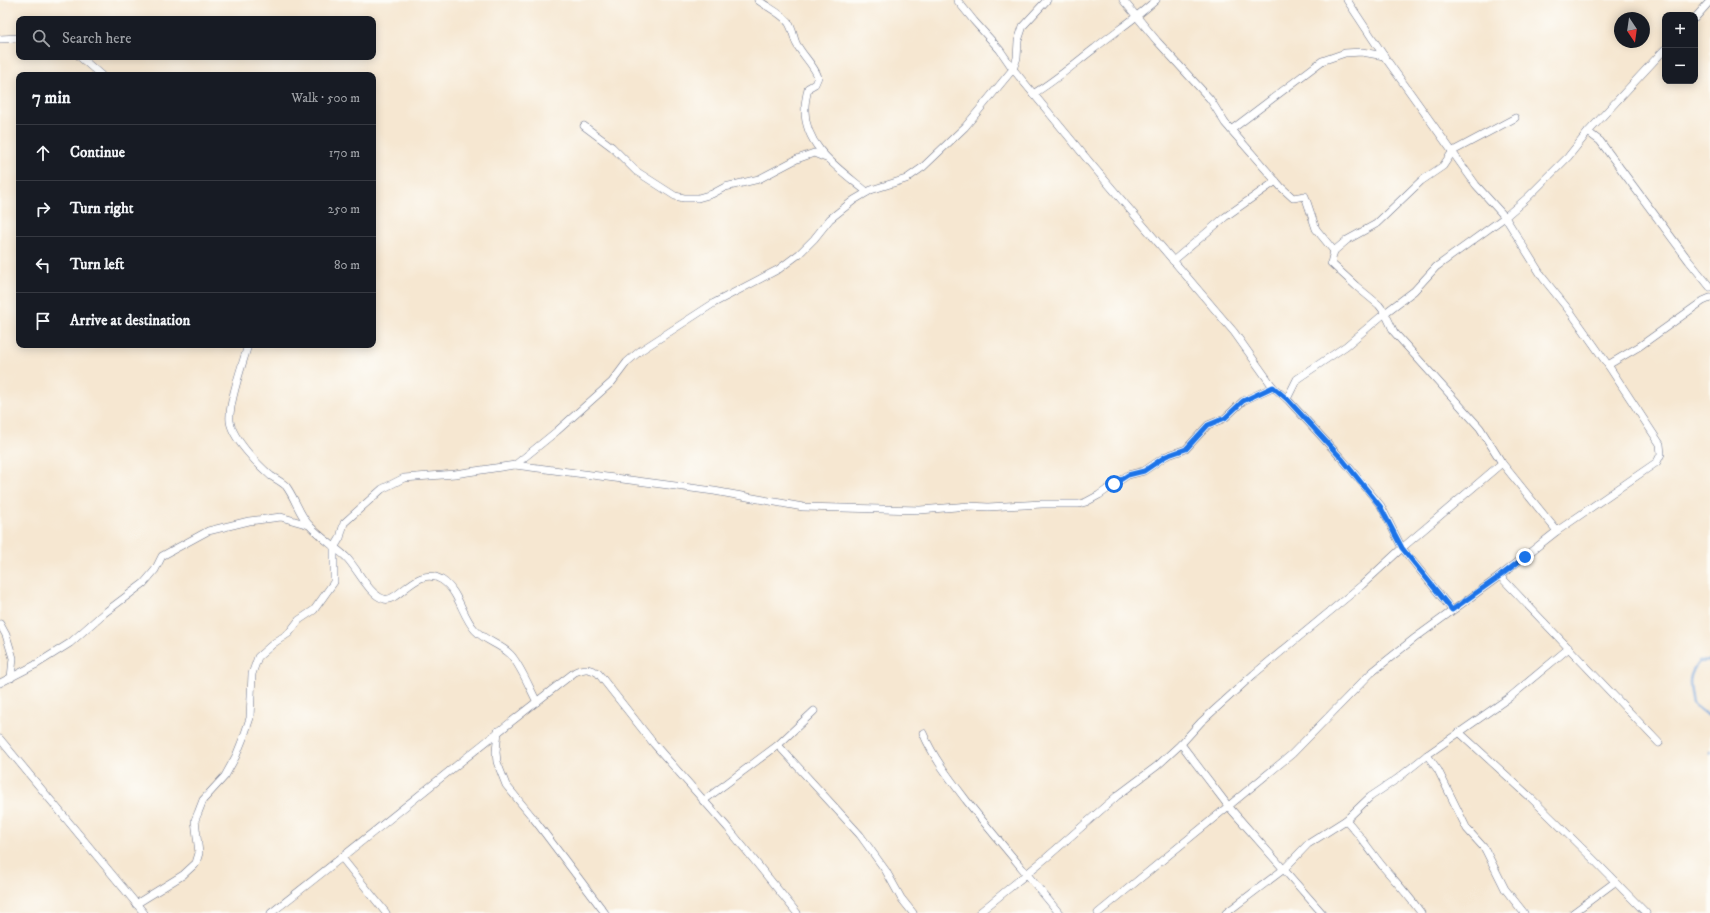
<!DOCTYPE html>
<meta charset="utf-8">
<style>
:root{--surface:#171b24;--page:#20242c;--text:#f1f3f6;--muted:#9ea1a6;--line:#363941}
body{margin:0;font-family:"IM FELL DW Pica",serif;background:var(--page);color:var(--text)}
.controls{position:absolute;right:12px;top:12px;display:grid;overflow:hidden;border-radius:8px;box-shadow:0 2px 10px #0003}
.controls button{width:36px;height:36px;display:grid;place-items:center;padding:0;border:0;border-bottom:1px solid var(--line);background:var(--surface);color:var(--text);font:20px sans-serif}
.compass{position:absolute;left:1614px;top:12px;width:36px;height:36px;border-radius:50%;background:var(--surface);box-shadow:0 2px 10px #0003;rotate:167deg}
.stop{position:absolute;width:12px;height:12px;margin:-9px;border:3px solid #1a73e8;border-radius:50%;background:#fff}
.stop.end{background:#1a73e8;border-color:#fff;box-shadow:0 1px 4px #0008}
.list{margin:0;padding:0;list-style:none}
h2{display:flex;justify-content:space-between;align-items:center;height:52px;margin:0;padding:0 16px;font-size:17px}
h2 small{font-size:13px;font-weight:400;color:var(--muted)}
.list li{display:grid;grid-template-columns:26px 1fr auto;gap:12px;align-items:center;box-sizing:border-box;height:56px;padding:0 16px;border-top:1px solid var(--line)}
.list b{display:block;font-size:15px;white-space:nowrap}
.list em{font-size:13px;font-style:normal;color:var(--muted)}
.icon{flex:none;width:22px;height:22px;fill:none;stroke:currentColor;stroke-width:2;stroke-linecap:round;stroke-linejoin:round}
.map{position:relative;flex:none;width:1710px;height:913px;overflow:hidden}
.search{position:absolute;background:var(--surface);box-shadow:0 2px 10px #0003;left:16px;top:16px;width:360px;height:44px;display:flex;align-items:center;gap:10px;box-sizing:border-box;padding:0 14px;border-radius:8px;color:var(--muted);font-size:15px}
.panel{position:absolute;background:var(--surface);box-shadow:0 2px 10px #0003;left:16px;top:72px;width:360px;height:276px;border-radius:8px}
.map>svg:first-child{display:block}
.lines{fill:none;stroke-linecap:round;stroke-linejoin:round}
.stream{stroke:#6d9fd8;stroke-width:2.5}
.minor-casing{stroke:#686f86;stroke-width:8}
.minor{stroke:#fff;stroke-width:7}
.route{stroke:#1a73e8;stroke-width:5}
</style>
<div class="map">
<svg width="1710" height="913" viewBox="0 0 1710 913">
<rect width="100%" height="100%" fill="#fdfcf7"/>
<filter id="ink" filterUnits="userSpaceOnUse"><feTurbulence type="fractalNoise" baseFrequency=".025" numOctaves="2"/><feDisplacementMap in="SourceGraphic" scale="8" xChannelSelector="R" yChannelSelector="G"/><feConvolveMatrix kernelMatrix="1 2 1 2 8 2 1 2 1" color-interpolation-filters="sRGB"/></filter>
<filter id="wash" filterUnits="userSpaceOnUse"><feTurbulence type="fractalNoise" baseFrequency=".012" numOctaves="4" result="noise"/><feDisplacementMap in="SourceGraphic" scale="16" xChannelSelector="R" yChannelSelector="G"/><feGaussianBlur stdDeviation="0.9" result="paint"/><feColorMatrix in="noise" values="0 0 0 0 0 0 0 0 0 0 0 0 0 0 0 0 0 1.4 0 .05"/><feComposite in="paint" operator="in"/></filter>
<g filter="url(#wash)">
<rect width="100%" height="100%" fill="#f6e7d1"/>
<g class="lines">
<g class="stream">
<path d="M1710,661L1699,662C1686,677 1690,686 1693,704L1707,715H1710"/>
<path d="M1710,752V753"/>
</g>
</g>
</g>
<g filter="url(#ink)">
<g class="lines">
<g class="minor-casing">
<g id="minor">
<path d="M758,0C767,7 781,13 788,22C793,29 793,36 796,43C802,55 814,65 818,77L815,84L808,88C807,94 805,101 805,107C803,147 841,170 867,192"/>
<path d="M957,0L974,21L1000,50L1013,69L1092,165L1234,332L1273,387L1287,399L1343,460L1381,506L1402,548L1452,610"/>
<path d="M1123,0L1157,41L1210,99L1225,123L1281,187L1293,198L1305,196L1316,229L1334,251"/>
<path d="M1695,18L1710,1"/>
<path d="M0,39L19,38"/>
<path d="M80,57L101,75"/>
<path d="M1033,94C1055,81 1074,64 1095,48C1115,32 1136,18 1156,0"/>
<path d="M1515,118L1453,151L1443,166L1421,181L1376,224L1347,240L1334,251L1331,263L1356,286L1379,305L1385,313L1394,332L1480,428L1502,463L1557,531"/>
<path d="M584,126L612,147L636,171L675,196L684,198H698L712,194L725,187L759,179L797,159L814,153L826,158"/>
<path d="M1231,130L1322,61L1345,53L1362,52L1384,56"/>
<path d="M1588,132L1600,141L1689,261L1710,287"/>
<path d="M1173,261L1225,217L1276,181"/>
<path d="M248,345C243,363 228,404 230,421C232,438 258,465 271,476C276,479 282,482 286,486C295,498 299,514 309,525C320,537 334,546 346,557C357,568 369,595 384,599C398,604 417,564 442,580C459,591 462,616 475,630C485,641 500,644 510,654C520,664 530,689 537,702"/>
<path d="M1608,365L1640,346L1703,301L1710,298"/>
<path d="M1287,399L1297,379L1346,346L1385,313L1414,291L1436,267L1505,217L1527,198L1568,157L1588,132L1665,49"/>
<path d="M515,465L714,491L803,507L920,510L969,506L988,507L1042,504H1079L1086,502L1099,495L1128,475L1144,471L1166,456L1186,449L1208,425L1225,418L1243,401L1273,387"/>
<path d="M1500,576L1659,743"/>
<path d="M0,624L6,635L13,658L11,678"/>
<path d="M0,683L35,665L70,643L103,614L144,583L155,570L162,556L208,531L249,521L281,517L309,525"/>
<path d="M498,731L496,752L497,762L506,785L534,819L605,913"/>
<path d="M1459,732L1530,797L1593,859L1646,913"/>
<path d="M923,733C933,757 950,779 966,800C996,838 1028,875 1059,913"/>
<path d="M0,739L144,913"/>
<path d="M1181,744L1229,807L1322,913"/>
<path d="M778,745L860,835L886,871L901,898L913,913"/>
<path d="M1427,755L1438,770L1467,829L1485,849L1505,889L1524,913"/>
<path d="M703,801L778,745L814,711"/>
<path d="M1346,820C1360,835 1371,852 1384,868C1397,883 1410,897 1421,913"/>
<path d="M342,858L386,913"/>
<path d="M136,904L183,875L196,863L199,853L195,820L198,813L203,800L225,776L236,756L244,736L250,718L252,674L258,657L274,643L289,633L299,620L314,610L334,582V548L340,538L344,523L382,489L404,478L455,474L515,465L557,431L612,382L627,362L640,351L714,303L779,269L799,254L814,239L830,219L854,200L871,190L906,179L923,167L965,127L1013,69L1017,58L1018,41L1023,26L1047,0"/>
<path d="M271,913C373,834 472,751 575,672C584,668 589,668 598,673L654,744L728,828L797,913"/>
<path d="M979,913L1046,858L1117,796L1157,766L1181,744L1201,722L1254,674L1362,585L1402,548L1502,463"/>
<path d="M1098,913L1292,754L1371,673L1415,638L1500,576L1557,531L1657,462L1661,454L1660,444L1608,365L1572,314L1543,278L1505,217L1476,185L1384,56L1347,0"/>
<path d="M1226,913L1284,869L1308,844L1346,820L1370,797L1397,779L1427,755L1510,697L1569,648"/>
<path d="M1573,913L1615,882"/>
</g>
</g>
<use href="#minor" class="minor"/>
</g>
</g>
<g class="lines" filter="url(#ink)">
<path class="route" d="M1114,484L1128,475L1144,471L1166,456L1186,449L1208,425L1225,418L1243,401L1273,387L1287,399L1343,460L1380,506L1402,548L1452,610L1500,576L1525,557"/>
</g>
</svg>
<div class="controls">
<button>+</button>
<button>−</button>
</div>
<svg class="compass" viewBox="-18 -18 36 36"><path d="M0-13l5 13h-10z" fill="#e53935"/><path d="M0 13l5-13h-10z" fill="#9ea1a6"/></svg>
<div class="stop" style="left:1114px;top:484px"></div>
<div class="stop end" style="left:1525px;top:557px"></div>
<div class="search"><svg class="icon" aria-label="search" viewBox="0 0 24 24"><circle cx="10" cy="10" r="6"/><path d="M15 15l6 6"/></svg>Search here</div>
<section class="panel">
<h2>7 min<small>Walk · 500 m</small></h2>
<ul class="list">
<li><svg class="icon" aria-label="ahead" viewBox="0 0 24 24"><path d="M12 20V5M6 11l6-6 6 6"/></svg><div><b>Continue</b></div><em>170 m</em></li>
<li><svg class="icon" aria-label="right" viewBox="0 0 24 24"><path d="M7 20v-9h11M14 6l5 5-5 5"/></svg><div><b>Turn right</b></div><em>250 m</em></li>
<li><svg class="icon" aria-label="left" viewBox="0 0 24 24"><path d="M17 20v-9H6M10 6l-5 5 5 5"/></svg><div><b>Turn left</b></div><em>80 m</em></li>
<li><svg class="icon" aria-label="arrive" viewBox="0 0 24 24"><path d="M6 21V4h12l-3 4 3 4H6"/></svg><div><b>Arrive at destination</b></div></li>
</ul>
</section>
</div>
